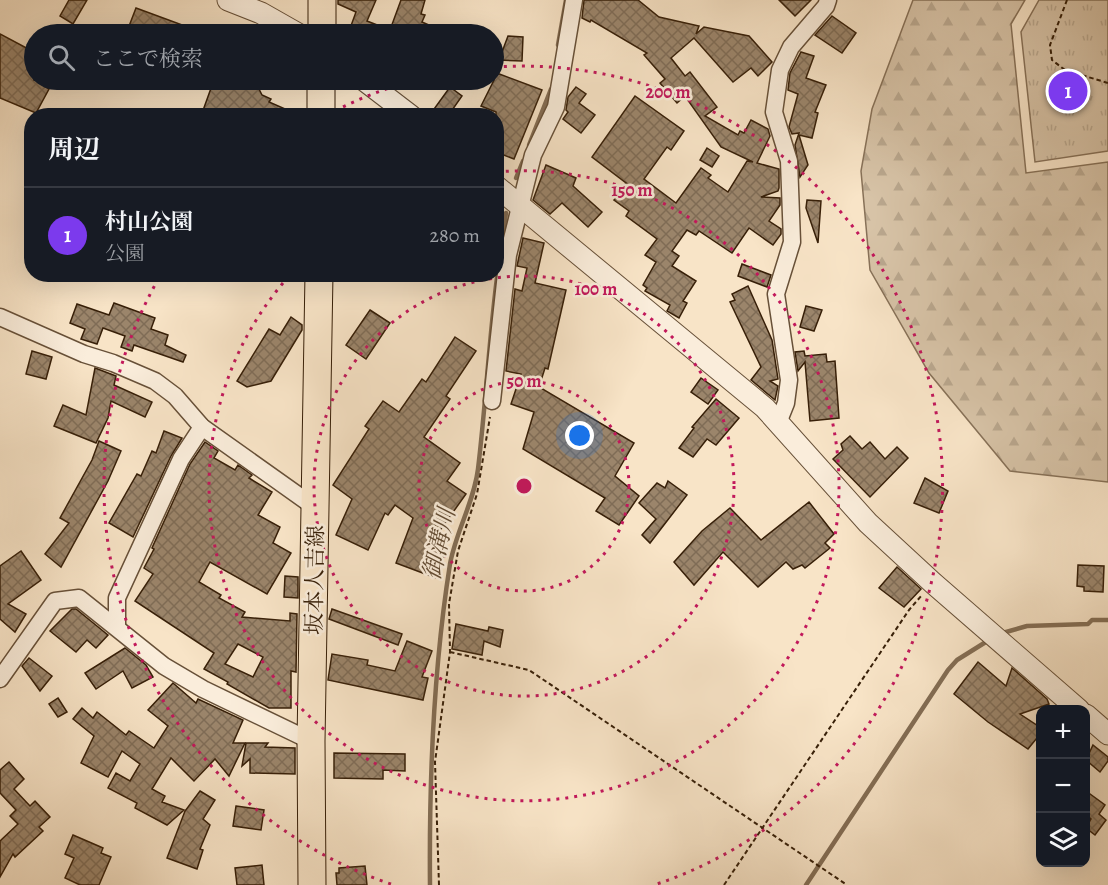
<!DOCTYPE html>
<html lang="ja">
<meta charset="utf-8">
<style>
:root{--surface:#171b24;--page:#20242c;--text:#f1f3f6;--muted:#9ea1a6;--line:#363941;--accent:#7c3aed}
body{margin:0;font-family:Alegreya,"Noto Serif JP",serif;background:var(--page);color:var(--text)}
.controls{position:absolute;right:18px;bottom:18px;display:grid;overflow:hidden;border-radius:12px;box-shadow:0 6px 24px #0002}
.controls button{width:54px;height:54px;display:grid;place-items:center;padding:0;border:0;border-bottom:2px solid var(--line);background:var(--surface);color:var(--text);font:30px sans-serif}
.you{position:absolute;left:580px;top:436px;width:21px;height:21px;margin:-15px;border:4px solid #fff;border-radius:50%;background:#1a73e8;box-shadow:0 0 0 9px #1a73e833}
.badge{display:grid;place-items:center;width:39px;height:39px;border-radius:50%;background:var(--accent);color:#fff;font-size:20px;font-weight:700}
.pin{position:absolute;translate:-50% -50%;border:3px solid #fff;box-shadow:0 2px 6px #0006}
.list{margin:0;padding:0;list-style:none}
h2{display:flex;justify-content:space-between;align-items:center;height:78px;margin:0;padding:0 24px;font-size:26px}
h2 small{font-size:20px;font-weight:400;color:var(--muted)}
.list li{display:grid;grid-template-columns:39px 1fr auto;gap:18px;align-items:center;box-sizing:border-box;height:96px;padding:0 24px;border-top:2px solid var(--line)}
.list b{display:block;font-size:22px;white-space:nowrap}
.list p{margin:0;font-size:20px;white-space:nowrap;color:var(--muted)}
.list em{font-size:20px;font-style:normal;color:var(--muted)}
.icon{flex:none;width:33px;height:33px;fill:none;stroke:currentColor;stroke-width:2;stroke-linecap:round;stroke-linejoin:round}
.map{position:relative;flex:none;width:1108px;height:885px;overflow:hidden}
.search{position:absolute;background:var(--surface);box-shadow:0 6px 24px #0002;left:24px;top:24px;width:480px;height:66px;display:flex;align-items:center;gap:15px;box-sizing:border-box;padding:0 21px;border-radius:33px;color:var(--muted);font-size:22px}
.panel{position:absolute;background:var(--surface);box-shadow:0 6px 24px #0002;left:24px;top:108px;width:480px;height:174px;border-radius:24px}
.map>svg:first-child{display:block}
.forest{fill:url(#forest-firs);stroke:#877158;stroke-width:1.5}
.park{fill:url(#park-tufts);stroke:#877158;stroke-width:1.5}
.lines{fill:none;stroke-linecap:round;stroke-linejoin:round}
.stream{stroke:#836d54;stroke-width:4.5}
.building{fill:url(#building-cross-hatch);stroke:#371f08;stroke-width:1.5;fill-rule:evenodd}
.minor-casing{stroke:#675038;stroke-width:19}
.tertiary-casing{stroke:#675038;stroke-width:23}
.primary-casing{stroke:#371f08;stroke-width:29}
.path{stroke:#371f08;stroke-width:2;stroke-dasharray:4.5 3;stroke-linecap:butt}
.minor{stroke:#faeddb;stroke-width:16}
.tertiary{stroke:#faeddb;stroke-width:21}
.primary{stroke:#f8e4c7;stroke-width:27}
.ring{fill:none;stroke:#c2185b;stroke-width:3;stroke-dasharray:3 6}
.labels{text-anchor:middle;dominant-baseline:central;stroke-width:5;stroke-linejoin:round;paint-order:stroke}
.street-label{font-size:22px;fill:#371f08;stroke:#faeddb}
.water-label{font-size:24px;font-style:italic;fill:#634c34;stroke:#faeddb}
.centre{fill:#c2185b;stroke:#faeddb;stroke-width:3}
.ring-label{font-size:18px;text-anchor:middle;font-weight:bold;fill:#c2185b;stroke:#faeddb;stroke-width:5;stroke-linejoin:round;paint-order:stroke}
</style>
<div class="map">
<svg width="1108" height="885" viewBox="0 0 1108 885">
<defs>
<pattern id="forest-firs" width="22" height="20" patternUnits="userSpaceOnUse" patternTransform="scale(1.5)"><rect width="22" height="20" fill="#d7c3a7"/><path d="M5 1l3.5 6h-7zM16 11l3.5 6h-7z" fill="#b9a78e"/></pattern>
<pattern id="park-tufts" width="24" height="20" patternUnits="userSpaceOnUse" patternTransform="scale(1.5)"><rect width="24" height="20" fill="#d7c3a7"/><path d="M3 7l-1-3M5 7V3M7 7l1-3M15 17l-1-3M17 17v-4M19 17l1-3" fill="none" stroke="#b9a78e"/></pattern>
<pattern id="building-cross-hatch" width="8" height="8" patternUnits="userSpaceOnUse" patternTransform="scale(1.5)"><rect width="8" height="8" fill="#9b856b"/><path d="M0 0l8 8M0 8l8-8" fill="none" stroke="#7f6c56"/></pattern>
</defs>
<rect width="100%" height="100%" fill="#f8e4c7"/>
<filter id="stains"><feTurbulence type="fractalNoise" baseFrequency=".00333" numOctaves="4"/><feColorMatrix values="0 0 0 0 .2 0 0 0 0 .09 0 0 0 0 .02 0 0 0 .5 -.17"/></filter>
<radialGradient id="worn" r=".72"><stop offset=".6" stop-color="#630" stop-opacity="0"/><stop offset="1" stop-color="#630" stop-opacity=".3"/></radialGradient>
<path class="forest" d="M913,0H1025L1011,24L1026,173L1108,162V482L1010,471L929,373L870,270L861,171L872,109Z"/>
<path class="park" d="M1039,0H1108V151L1035,162L1021,32Z"/>
<g class="lines">
<g class="stream">
<path d="M558,45L566,0"/>
<path d="M529,145L551,89"/>
<path d="M516,178L523,161"/>
<path d="M500,253L506,213"/>
<path d="M999,634L1027,626L1088,624L1092,620H1108"/>
<path d="M430,885C429,777 433,671 450,564C456,531 474,502 478,469C486,403 489,336 498,270"/>
<path d="M806,885L948,670L957,660L989,640"/>
</g>
</g>
<g class="building">
<path d="M69,0H87L73,24L60,16Z"/>
<path d="M338,0H376L367,21L390,30L401,0H425L421,14L425,15L422,22L449,34H348L356,12L338,4Z"/>
<path d="M584,0H638L659,17L699,26L696,34L704,27L749,36L772,62L758,76L751,68L733,82L694,38L671,58L685,76L690,72L717,107L705,116L738,135L740,131L744,133L751,120L768,129L770,136L757,163L779,169V188L778,191L761,197L780,198V205L769,221L781,229V234L773,245L749,228L732,253L699,231L696,235L687,230L672,251L679,256L672,266L696,281L683,301L687,303L679,318L667,311L670,305L645,291L647,288L643,285L656,262L645,255L657,239L626,216L629,211L614,200L626,183L592,157L635,96L684,131L671,150L667,147L644,179L676,203L701,168L711,175L708,178L728,192L747,161L753,162L721,147L685,96L677,103L660,83L665,79L644,55L647,53L591,20L590,22L582,18Z"/>
<path d="M779,0H811L795,16Z"/>
<path d="M136,8L204,33V34H126Z"/>
<path d="M832,16L856,33L842,53L815,35Z"/>
<path d="M0,34L34,52V80H43L41,84L49,89L36,113L0,98Z"/>
<path d="M508,36L523,37L522,61L499,60Z"/>
<path d="M801,52L814,56L806,78L826,85L815,112L818,113L812,138L799,135L808,165L800,177L795,145L799,133L792,134L789,127L798,94L788,90L790,73Z"/>
<path d="M494,72L542,90L514,159L496,152V112L481,106L494,80Z"/>
<path d="M214,80L240,87L245,83L259,89L262,95L271,99L269,102L301,116H201Z"/>
<path d="M450,87L462,96L448,116H429Z"/>
<path d="M576,87L586,94L579,103L595,115L581,133L563,119L568,112L566,110L568,97Z"/>
<path d="M707,148L719,156L712,167L700,160Z"/>
<path d="M546,165L576,178L573,186L602,212L588,227L562,203L550,214L533,200Z"/>
<path d="M807,200L821,201L818,243L806,208Z"/>
<path d="M523,238L544,243L535,283L566,290L548,369L545,368L539,387L634,443L615,476L639,496L619,525L596,511L605,498L523,449L534,412L511,404L521,374L506,371L515,289L522,291L527,268L517,266Z"/>
<path d="M742,264L771,275L767,287L738,276Z"/>
<path d="M748,286L772,340L778,379L770,381L778,386L775,400L751,380L761,367L730,302L735,300L732,294Z"/>
<path d="M114,303L155,318L151,329L168,335L165,345L186,355L183,362L134,345L132,351L121,347L125,336L103,328L97,344L81,339L85,329L70,323L77,304L109,315Z"/>
<path d="M806,306L822,310L814,331L800,327Z"/>
<path d="M370,310L390,323L366,359L346,345Z"/>
<path d="M291,317L302,325V330L271,381L247,387L237,381L269,329L280,335Z"/>
<path d="M455,337L476,351L446,396L450,399L424,437L460,463L447,481L466,494L431,543L447,548L436,578L396,563L413,518L395,505L388,515L385,513L368,550L336,535L352,499L333,485L369,429L365,426L383,401L399,412L422,379L426,382Z"/>
<path d="M32,351L52,357L46,379L26,374Z"/>
<path d="M804,351L805,356L826,354L827,362L835,361L839,418L810,421L805,362L798,371L795,352Z"/>
<path d="M95,368L116,376L114,385L152,402L145,417L111,401L108,418L96,443L54,426L63,405L86,415Z"/>
<path d="M701,378L718,390L708,404L691,392Z"/>
<path d="M716,399L739,418L716,445L707,439L693,457L679,448L694,428L692,427Z"/>
<path d="M164,431L182,438L171,456L133,537L109,523L137,474L141,476L152,451L156,453Z"/>
<path d="M850,436L862,449L870,442L885,459L897,447L908,458L870,497L833,459L843,450L841,444Z"/>
<path d="M99,441L121,451L108,481L61,567L45,554L69,523L60,518L92,460Z"/>
<path d="M205,442L218,451L214,458L235,470L238,465L252,475L249,478L272,492L258,515L280,527L273,543L291,553L267,594L210,562L199,582L221,595L219,598L245,612L242,617L290,621V613L297,614L296,672L291,671V708H269L227,684L228,682L204,669L214,653L135,601L153,574L144,568L154,549L152,548L190,464ZM238,644L263,657L253,677L225,664Z"/>
<path d="M925,478L948,491L939,513L914,503Z"/>
<path d="M668,481L687,495L650,543L642,535L656,519L639,503L657,483L665,488Z"/>
<path d="M809,502L834,534L825,543L830,548L805,568L802,565L793,569L786,562L758,587L723,552L694,585L674,562L702,531L730,508L761,540Z"/>
<path d="M21,551L41,580L8,604L26,614L15,632L0,619V566Z"/>
<path d="M1078,565L1104,566L1103,592L1084,591V587L1077,586Z"/>
<path d="M897,567L921,589L904,607L879,588Z"/>
<path d="M285,576L298,577V598L284,597Z"/>
<path d="M72,609H76L108,635L96,648L87,640L76,652L50,631Z"/>
<path d="M332,609L402,634L398,645L329,619Z"/>
<path d="M456,624L488,631L489,627L503,630L500,647L484,641L482,655L452,649Z"/>
<path d="M407,641L432,651L422,677L428,678L423,700L328,680L332,654L368,660L367,665L395,671Z"/>
<path d="M125,648L146,665L153,677L132,688L123,671L96,689L85,673Z"/>
<path d="M29,658L52,676L40,691L22,666Z"/>
<path d="M978,662L1006,686L1012,668L1047,699L1049,704L1020,714L1041,728V733L1028,749L988,722L954,694Z"/>
<path d="M173,683L196,703L198,699L243,720L233,743H245L229,776L215,759L194,781L171,758L152,789L165,796L162,802L184,810L167,825L135,808L137,803L108,788L116,773L130,781L140,764L122,751L108,777L81,763L94,736L73,719L82,708L93,718L97,712L126,735L129,731L154,748L168,726L148,710Z"/>
<path d="M58,698L67,712L58,717L49,704Z"/>
<path d="M246,743H268L265,747L295,748V774L250,773V759L242,766Z"/>
<path d="M1093,745L1108,757V761L1100,772L1086,760Z"/>
<path d="M334,753L405,754V771L383,770V779L334,778Z"/>
<path d="M9,762L24,779L14,789L30,806L35,801L50,817L39,827L43,831L15,857L13,854L0,877V841L18,824L10,816L16,810L0,793V770Z"/>
<path d="M200,791L215,800L203,819L210,825L200,849L203,850L197,869L167,858L185,811Z"/>
<path d="M1086,791L1105,805L1099,814L1106,820L1095,835L1086,828L1091,819L1086,815Z"/>
<path d="M236,806L264,810L261,830L233,826Z"/>
<path d="M73,835L103,848L101,853L111,857L99,885H80L65,878L74,858L65,854Z"/>
<path d="M262,865L264,885H237L235,868Z"/>
<path d="M365,866L367,885H337L336,873H339V868Z"/>
</g>
<g class="lines">
<g class="minor-casing">
<g id="minor">
<path d="M0,317L84,354L113,363L155,381L175,396L202,427L316,508"/>
<path d="M492,401L508,255L533,155L556,107L574,0"/>
<path d="M778,423L786,403L789,380L776,294L792,242L789,161L774,112L780,70L791,47L826,6L828,0"/>
<path d="M117,627V598L181,459L202,427"/>
<path d="M0,679L55,601L79,598L164,666L203,689L311,741"/>
</g>
</g>
<g class="tertiary-casing">
<g id="tertiary">
<path d="M228,0L261,13L298,34"/>
<path d="M364,80L411,116"/>
<path d="M496,186L765,408L868,523L933,583L1079,710"/>
<path d="M1086,715L1108,734"/>
</g>
</g>
<g class="primary-casing">
<g id="primary">
<path d="M322,0V34"/>
<path d="M321,116V80"/>
<path d="M312,885L311,741L319,274"/>
</g>
</g>
<g class="path">
<path d="M1067,0L1050,45L1052,60L1065,70L1108,83"/>
<path d="M450,652L529,670L847,885"/>
<path d="M439,885L435,762L450,652L449,604L458,551L477,494L490,417"/>
<path d="M724,885L909,610L922,595"/>
</g>
<use href="#minor" class="minor"/>
<use href="#tertiary" class="tertiary"/>
<use href="#primary" class="primary"/>
</g>
<g class="ring">
<circle cx="524" cy="486" r="105"/>
<circle cx="524" cy="486" r="210"/>
<path d="M497 172A315 315 0 1 1 290 275"/>
<path d="M391 884A420 420 0 0 1 160 276M327 115A420 420 0 0 1 415 80M495 67A420 420 0 0 1 657 884"/>
</g>
<g class="labels">
<g class="street-label">
<text transform="translate(315 580) rotate(-89)">坂本人吉線</text>
</g>
<g class="water-label">
<text transform="translate(439 544) rotate(-77)">御溝川</text>
</g>
</g>
<circle cx="524" cy="486" r="9" class="centre"/>
<g class="ring-label">
<text x="668" y="98">200 m</text>
<text x="632" y="196">150 m</text>
<text x="596" y="295">100 m</text>
<text x="524" y="387">50 m</text>
</g>
<rect width="100%" height="100%" filter="url(#stains)"/>
<rect width="100%" height="100%" fill="url(#worn)"/>
</svg>
<div class="controls">
<button>+</button>
<button>−</button>
<button><svg class="icon" aria-label="layers" viewBox="0 0 24 24"><path d="M12 4l9 5-9 5-9-5zM3 14l9 5 9-5"/></svg></button>
</div>
<div class="you"></div>
<div class="pin badge" style="left:1068px;top:91px">1</div>
<div class="search"><svg class="icon" aria-label="search" viewBox="0 0 24 24"><circle cx="10" cy="10" r="6"/><path d="M15 15l6 6"/></svg>ここで検索</div>
<section class="panel">
<h2>周辺<small></small></h2>
<ul class="list">
<li><span class="badge">1</span><div><b>村山公園</b><p>公園</p></div><em>280 m</em></li>
</ul>
</section>
</div>
